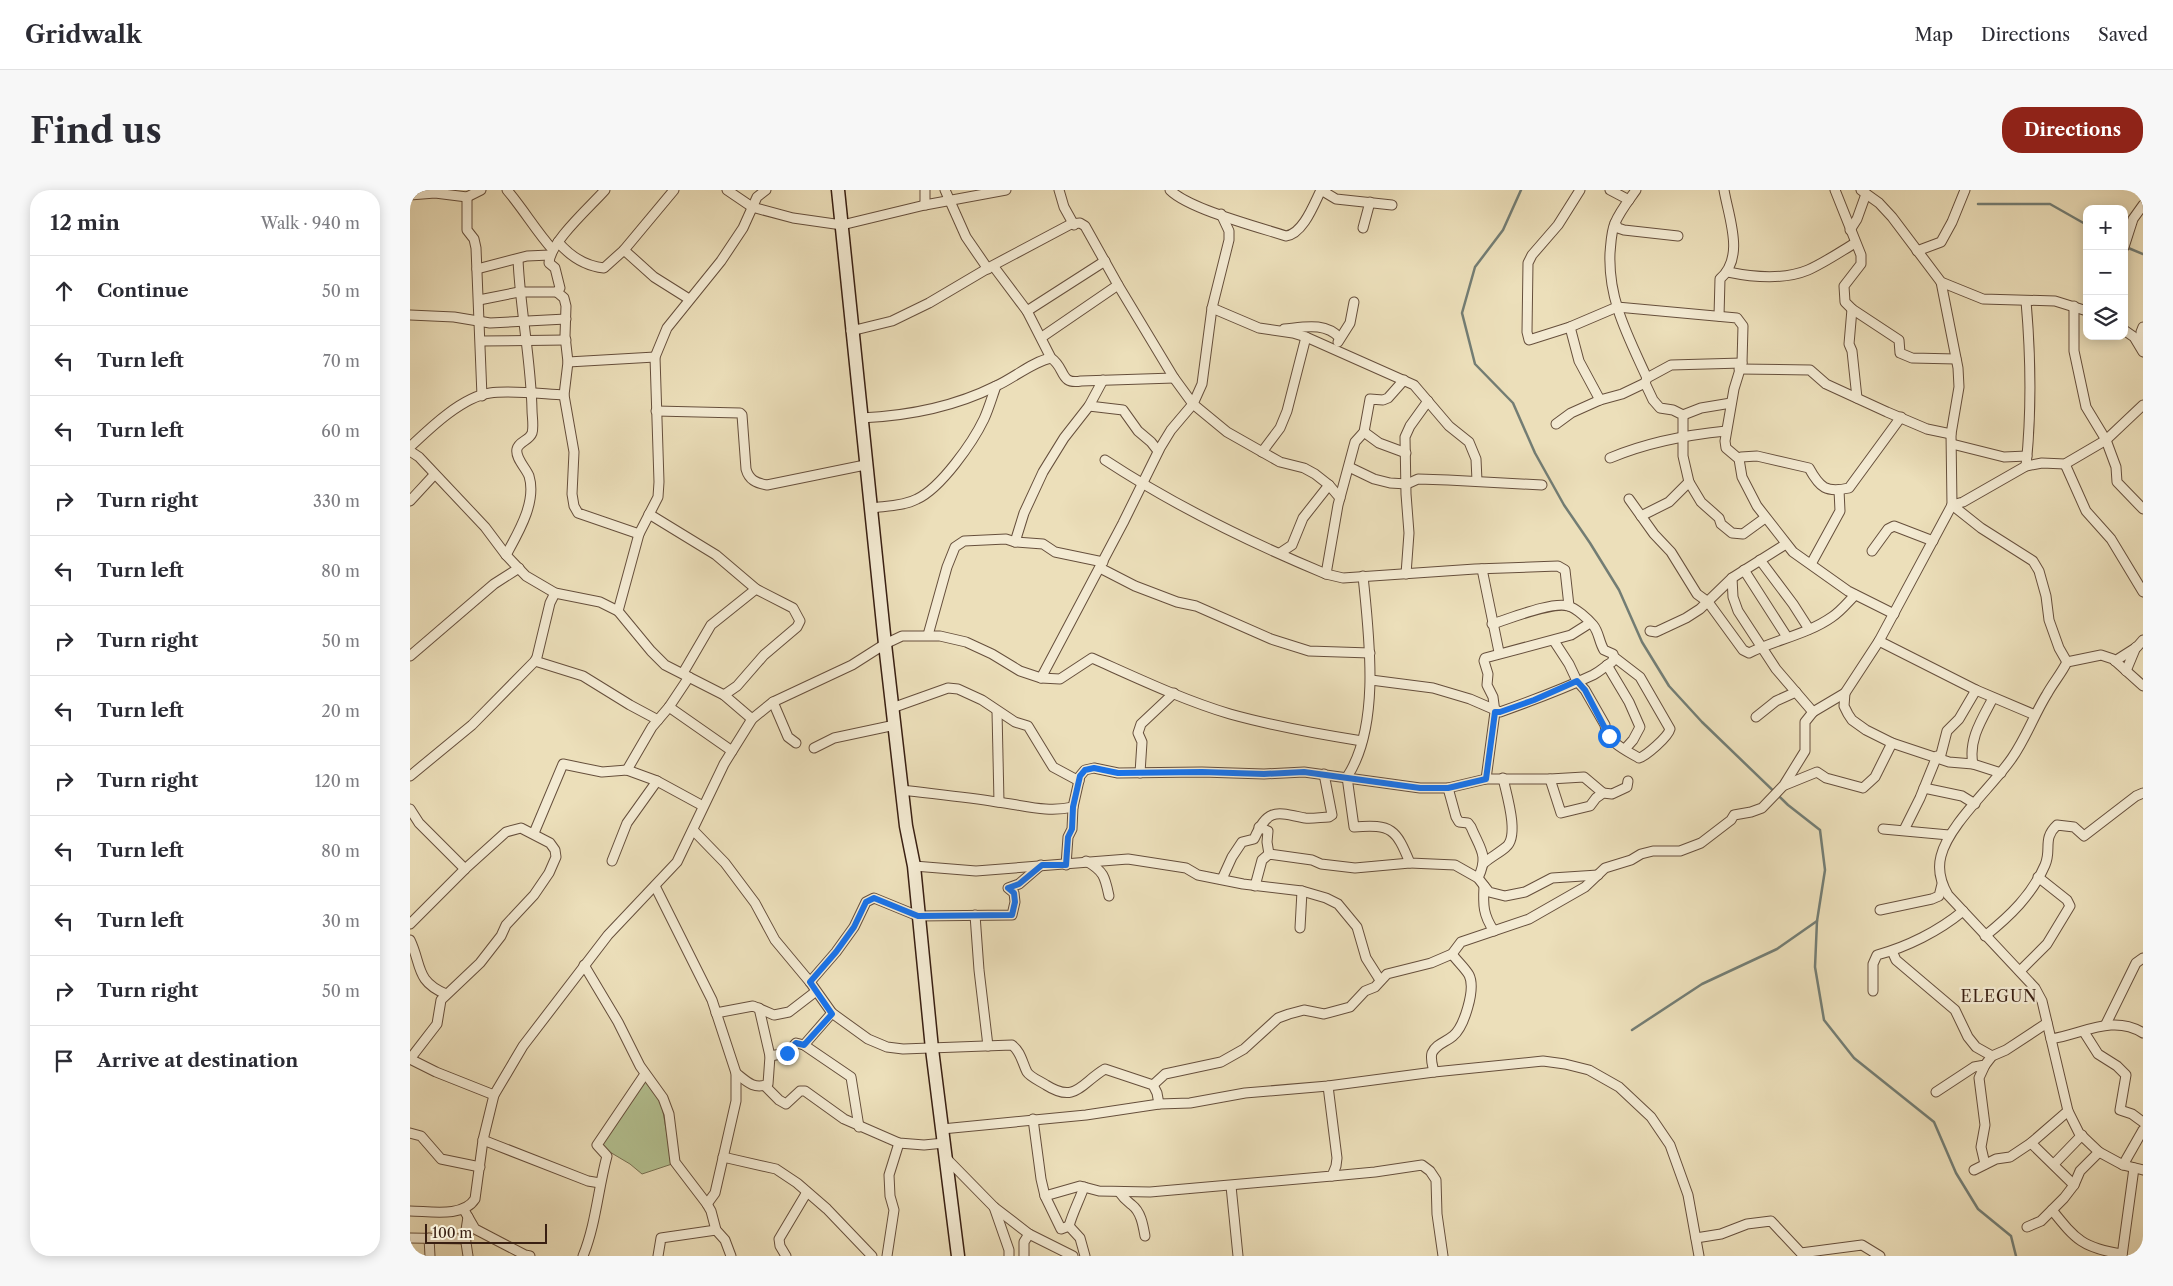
<!DOCTYPE html>
<meta charset="utf-8">
<style>
:root{--surface:#fff;--page:#f7f7f7;--text:#2b2b33;--muted:#7c7c81;--line:#e1e1e2;--accent:#8f2418}
body{margin:0;font-family:"Libre Caslon Text",serif;background:var(--page);color:var(--text)}
.controls{position:absolute;right:15px;top:15px;display:grid;overflow:hidden;border-radius:10px;box-shadow:0 2px 12px #0003}
.controls button{width:45px;height:45px;display:grid;place-items:center;padding:0;border:0;border-bottom:1px solid var(--line);background:var(--surface);color:var(--text);font:25px sans-serif}
.scale{position:absolute;left:15px;bottom:12px;width:122px;box-sizing:border-box;padding-left:5px;border:2px solid #391f12;border-top:0;font-size:14px;line-height:18px;white-space:nowrap;color:#391f12;-webkit-text-stroke:4px #f3ead2;paint-order:stroke}
.stop{position:absolute;width:15px;height:15px;margin:-11px;border:4px solid #1a73e8;border-radius:50%;background:#fff}
.stop.end{background:#1a73e8;border-color:#fff;box-shadow:0 1px 5px #0008}
.list{margin:0;padding:0;list-style:none}
h2{display:flex;justify-content:space-between;align-items:center;height:65px;margin:0;padding:0 20px;font-size:21px}
h2 small{font-size:16px;font-weight:400;color:var(--muted)}
.list li{display:grid;grid-template-columns:32px 1fr auto;gap:15px;align-items:center;box-sizing:border-box;height:70px;padding:0 20px;border-top:1px solid var(--line)}
.list b{display:block;font-size:19px;white-space:nowrap}
.list em{font-size:16px;font-style:normal;color:var(--muted)}
.icon{flex:none;width:28px;height:28px;fill:none;stroke:currentColor;stroke-width:2;stroke-linecap:round;stroke-linejoin:round}
.map{position:relative;flex:none;width:1733px;height:1066px;overflow:hidden;border-radius:20px}
header{display:flex;align-items:center;gap:30px;box-sizing:border-box;height:70px;padding:0 25px;background:var(--surface);border-bottom:1px solid var(--line)}
header strong{font-size:24px}
nav{display:flex;gap:28px;margin-inline-start:auto;font-size:18px}
.intro{display:flex;align-items:center;justify-content:space-between;box-sizing:border-box;height:120px;padding:0 30px}
h1{margin:0;font-size:35px}
.button{padding:12px 22px;border-radius:20px;background:var(--accent);color:#fff;font-size:18px;font-weight:700}
main{display:flex;gap:30px;padding:0 30px}
aside{flex:1;background:var(--surface);border-radius:20px;box-shadow:0 2px 12px #0003}
.map>svg:first-child{display:block}
.green{fill:#b4c292;stroke:#767052}
.lines{fill:none;stroke-linecap:round;stroke-linejoin:round}
.stream{stroke:#737d74;stroke-width:2.5}
.minor-casing{stroke:#664f3c;stroke-width:11}
.secondary-casing{stroke:#391f12;stroke-width:15}
.minor{stroke:#f3ead2;stroke-width:9}
.secondary{stroke:#f3ead2;stroke-width:12}
.route{stroke:#1a73e8;stroke-width:6}
.labels{text-anchor:middle;dominant-baseline:central;stroke-width:4.5;stroke-linejoin:round;paint-order:stroke}
.quarter-label{font-size:16px;letter-spacing:1px;fill:#391f12;stroke:#f3ead2}
</style>
<header>
<strong>Gridwalk</strong>
<nav><a>Map</a><a>Directions</a><a>Saved</a></nav>
</header>
<div class="intro"><h1>Find us</h1><a class="button">Directions</a></div>
<main>
<aside>
<h2>12 min<small>Walk · 940 m</small></h2>
<ul class="list">
<li><svg class="icon" aria-label="ahead" viewBox="0 0 24 24"><path d="M12 20V5M6 11l6-6 6 6"/></svg><div><b>Continue</b></div><em>50 m</em></li>
<li><svg class="icon" aria-label="left" viewBox="0 0 24 24"><path d="M17 20v-9H6M10 6l-5 5 5 5"/></svg><div><b>Turn left</b></div><em>70 m</em></li>
<li><svg class="icon" aria-label="left" viewBox="0 0 24 24"><path d="M17 20v-9H6M10 6l-5 5 5 5"/></svg><div><b>Turn left</b></div><em>60 m</em></li>
<li><svg class="icon" aria-label="right" viewBox="0 0 24 24"><path d="M7 20v-9h11M14 6l5 5-5 5"/></svg><div><b>Turn right</b></div><em>330 m</em></li>
<li><svg class="icon" aria-label="left" viewBox="0 0 24 24"><path d="M17 20v-9H6M10 6l-5 5 5 5"/></svg><div><b>Turn left</b></div><em>80 m</em></li>
<li><svg class="icon" aria-label="right" viewBox="0 0 24 24"><path d="M7 20v-9h11M14 6l5 5-5 5"/></svg><div><b>Turn right</b></div><em>50 m</em></li>
<li><svg class="icon" aria-label="left" viewBox="0 0 24 24"><path d="M17 20v-9H6M10 6l-5 5 5 5"/></svg><div><b>Turn left</b></div><em>20 m</em></li>
<li><svg class="icon" aria-label="right" viewBox="0 0 24 24"><path d="M7 20v-9h11M14 6l5 5-5 5"/></svg><div><b>Turn right</b></div><em>120 m</em></li>
<li><svg class="icon" aria-label="left" viewBox="0 0 24 24"><path d="M17 20v-9H6M10 6l-5 5 5 5"/></svg><div><b>Turn left</b></div><em>80 m</em></li>
<li><svg class="icon" aria-label="left" viewBox="0 0 24 24"><path d="M17 20v-9H6M10 6l-5 5 5 5"/></svg><div><b>Turn left</b></div><em>30 m</em></li>
<li><svg class="icon" aria-label="right" viewBox="0 0 24 24"><path d="M7 20v-9h11M14 6l5 5-5 5"/></svg><div><b>Turn right</b></div><em>50 m</em></li>
<li><svg class="icon" aria-label="arrive" viewBox="0 0 24 24"><path d="M6 21V4h12l-3 4 3 4H6"/></svg><div><b>Arrive at destination</b></div></li>
</ul>
</aside>
<div class="map">
<svg width="1733" height="1066" viewBox="0 0 1733 1066">
<rect width="100%" height="100%" fill="#ecdfba"/>
<filter id="stains"><feTurbulence type="fractalNoise" baseFrequency=".004" numOctaves="4"/><feColorMatrix values="0 0 0 0 .2 0 0 0 0 .09 0 0 0 0 .02 0 0 0 .5 -.17"/></filter>
<radialGradient id="worn" r=".72"><stop offset=".6" stop-color="#630" stop-opacity="0"/><stop offset="1" stop-color="#630" stop-opacity=".3"/></radialGradient>
<path class="green" d="M235,888L251,910L262,974L232,984L220,974L188,955Z"/>
<g class="lines">
<g class="stream">
<path d="M1111,0L1093,40L1065,77L1052,123L1065,174L1103,213L1125,263L1154,315L1180,353L1209,400L1232,452L1259,496L1292,532L1378,615L1410,640L1415,680L1407,731L1405,777L1414,830L1444,868L1524,932L1546,983L1568,1019L1601,1046L1606,1066"/>
<path d="M1568,14H1640L1677,35"/>
<path d="M1716,57L1733,64"/>
<path d="M1222,840L1292,794L1367,759L1407,731"/>
</g>
<g class="minor-casing">
<g id="minor">
<path d="M97,0C114,20 126,41 143,60"/>
<path d="M195,0C180,17 140,52 139,73L145,78L150,98L147,102L154,108L156,116L155,146L158,172L154,205L164,262L162,304L164,316L168,323L229,344"/>
<path d="M317,0L342,17L383,28L432,35L515,15L596,0"/>
<path d="M515,0V15"/>
<path d="M535,0L556,47L578,79"/>
<path d="M649,0L654,17L664,35"/>
<path d="M760,0C779,19 848,37 876,46C893,44 904,14 911,0"/>
<path d="M911,0L926,9L982,15"/>
<path d="M1170,0L1148,35L1122,65L1118,73L1117,142L1119,150L1160,137L1207,117L1327,128L1333,136L1332,173L1324,199L1315,251L1316,258L1329,269L1332,287L1347,316L1383,362L1438,401L1484,424"/>
<path d="M1200,0L1219,10"/>
<path d="M1226,0C1219,10 1210,21 1205,33C1201,42 1201,53 1200,63C1198,110 1218,146 1237,188"/>
<path d="M1425,0L1451,65V74L1434,96L1435,112L1442,119L1489,150L1490,163L1502,168L1546,169"/>
<path d="M1451,0L1469,13L1482,27L1531,92L1573,109L1645,111L1677,121"/>
<path d="M1731,0L1733,2"/>
<path d="M0,5L25,3L57,7L71,0"/>
<path d="M57,7V40L64,49L66,58L72,206"/>
<path d="M1205,33L1208,38L1214,40L1268,46"/>
<path d="M953,38L960,12"/>
<path d="M1440,40L1447,29L1456,4"/>
<path d="M148,52C160,66 175,76 194,78L214,60L264,0"/>
<path d="M1714,57L1723,29L1733,15"/>
<path d="M214,60L244,87L279,109"/>
<path d="M1507,61L1531,52L1542,32L1555,0"/>
<path d="M584,77L617,121L641,168C656,178 649,195 671,191L764,188"/>
<path d="M67,79L117,66L140,65"/>
<path d="M1318,82C1342,87 1374,90 1398,80C1414,73 1430,62 1445,53"/>
<path d="M69,110L109,102H147"/>
<path d="M1616,111C1621,168 1622,219 1616,276"/>
<path d="M1664,116V161L1676,217L1696,250L1706,277L1707,292L1733,319"/>
<path d="M802,118L849,138L883,143L896,147L1004,195L1039,236L1059,252L1066,269L1067,291"/>
<path d="M1442,119L1439,154L1442,161L1447,208"/>
<path d="M617,121L695,71"/>
<path d="M0,125L44,127L80,133L156,129"/>
<path d="M1309,126L1310,89C1335,67 1319,29 1314,0"/>
<path d="M1160,137L1169,171L1190,210"/>
<path d="M874,139C895,137 915,132 930,148"/>
<path d="M1714,140L1724,147L1733,162"/>
<path d="M441,141L482,131L519,113L580,77L661,34L670,33L675,36L708,95L764,188L783,214L817,242L870,272L894,278L905,284L919,295L930,308"/>
<path d="M632,147L708,95"/>
<path d="M71,151L156,150"/>
<path d="M928,152L940,133L944,112"/>
<path d="M1732,158L1731,142L1733,137"/>
<path d="M158,172L245,167"/>
<path d="M1329,179L1400,180L1416,194L1477,222L1517,239L1541,244"/>
<path d="M679,216L713,220L728,241L741,252L748,261"/>
<path d="M246,221L330,223L332,225L336,279C339,290 346,293 357,295L455,275"/>
<path d="M1273,225L1291,218L1321,213"/>
<path d="M451,228C497,226 544,217 586,196C604,188 622,172 641,168"/>
<path d="M1146,234L1161,223L1190,210L1212,204L1235,193L1237,188L1261,175L1332,173"/>
<path d="M954,242L969,253L996,263"/>
<path d="M1542,254L1594,267L1617,266"/>
<path d="M0,257C20,238 52,207 80,203C100,200 133,204 154,205"/>
<path d="M0,261L9,267L75,337L96,365L116,386L145,403L190,412L208,421L241,461L255,475L314,505L342,529"/>
<path d="M852,262L870,238L877,221L896,147"/>
<path d="M1200,268C1238,252 1275,245 1316,241"/>
<path d="M1329,269L1331,267L1347,266L1399,278C1410,298 1416,303 1439,298L1491,227"/>
<path d="M695,270C765,316 839,352 916,384L933,388L1065,379L1148,376L1155,380L1159,416"/>
<path d="M1655,274L1676,321L1701,349L1733,402"/>
<path d="M939,277L964,289L980,293L997,294L1008,289L1038,290L1132,295"/>
<path d="M1279,292L1291,312L1309,328L1311,334L1322,343L1333,344L1355,328"/>
<path d="M1219,309L1244,344L1261,362L1287,404L1298,412L1333,460L1339,463C1365,450 1398,444 1422,427C1431,421 1438,412 1445,405"/>
<path d="M0,311L24,285"/>
<path d="M1542,315L1553,312L1616,276L1632,273L1655,274L1696,250L1733,215"/>
<path d="M1542,315L1571,338L1623,371L1629,381L1636,406L1639,430L1649,458L1657,472"/>
<path d="M462,318C476,316 494,316 507,309C531,298 563,252 574,229C579,218 582,207 586,196"/>
<path d="M239,324L306,365L346,399L383,418L390,431L387,437L354,465L327,496L314,505"/>
<path d="M1231,326L1259,312L1279,292L1273,266V225L1263,220L1250,218L1243,210L1235,193"/>
<path d="M605,352L614,323L633,282L654,248L679,216L693,190"/>
<path d="M1462,361L1478,339L1484,336L1523,351"/>
<path d="M870,363L882,355L893,328L919,295"/>
<path d="M96,365C108,343 127,312 119,286C116,278 105,268 107,259C109,251 119,251 122,243C124,237 122,226 122,220C121,169 110,119 108,69"/>
<path d="M1350,370L1383,414L1399,439"/>
<path d="M1401,374L1430,321L1429,300"/>
<path d="M690,378L725,396L767,412L786,416L861,449L899,461L960,463"/>
<path d="M1072,379L1089,462"/>
<path d="M1334,380L1377,447"/>
<path d="M916,384L928,315L945,252L954,242L960,209L973,210L978,208L994,190"/>
<path d="M996,384L999,343L996,304L995,247L1000,236L1018,211"/>
<path d="M953,386C959,446 971,535 937,587L944,637C982,634 986,639 1000,673L1045,675L1068,688L1079,702L1095,706L1115,702L1142,688L1188,685"/>
<path d="M1322,388L1323,407L1328,421L1366,479L1403,522"/>
<path d="M208,421L229,344L248,307L249,292L245,167L257,138L311,71L333,38L347,7L356,0"/>
<path d="M1082,434C1099,429 1143,411 1158,416C1166,418 1178,429 1183,435C1189,442 1189,452 1194,460L1203,464L1204,467L1230,487L1260,539C1258,547 1236,566 1229,568C1217,561 1195,551 1195,535L1175,500L1167,491L1159,474L1144,451"/>
<path d="M1240,441L1246,442L1276,428L1290,419L1322,388L1376,354"/>
<path d="M518,445L537,377L545,357L554,351L596,349L605,352L633,354L645,362L693,372"/>
<path d="M1469,451L1566,500L1625,525"/>
<path d="M0,466L84,394L109,378"/>
<path d="M125,471L173,486L220,515L248,530"/>
<path d="M1705,471L1727,457L1733,450"/>
<path d="M1197,475L1219,512L1230,537L1223,550L1215,559"/>
<path d="M1716,481L1726,457"/>
<path d="M273,483L301,435L346,399"/>
<path d="M631,488L713,333L750,258L761,240L783,214L792,194L802,118L819,50V41L811,24"/>
<path d="M961,490L1023,498L1060,509L1090,522C1121,511 1153,499 1183,485C1191,481 1195,476 1202,472L1204,467"/>
<path d="M1733,496L1703,469L1691,465L1657,472C1651,484 1643,493 1637,504C1624,525 1616,548 1602,568C1583,596 1539,634 1531,666C1527,681 1531,693 1538,705L1625,798L1632,811L1658,921L1669,943L1689,962L1713,975L1733,980"/>
<path d="M1435,503L1434,516L1438,524L1442,530L1456,540L1482,553L1539,572L1563,574L1591,583"/>
<path d="M363,512L378,547L386,553"/>
<path d="M259,517L322,561"/>
<path d="M482,518L538,498L548,499L572,510L605,532L618,536L643,577L669,591"/>
<path d="M587,521L589,612"/>
<path d="M1346,527L1366,511L1386,502"/>
<path d="M404,558L424,548L485,535"/>
<path d="M1530,568L1537,541L1549,529L1566,500"/>
<path d="M1563,574C1558,550 1572,529 1583,508"/>
<path d="M217,580L242,537L259,517L279,487"/>
<path d="M730,583L732,552L728,543L731,534L764,503"/>
<path d="M0,586L62,535L125,471L127,467L140,413L145,403"/>
<path d="M1076,589L1085,522L1083,507L1077,495L1078,484L1074,471L1075,468L1161,445L1180,433"/>
<path d="M1140,589L1151,623L1180,616L1186,608L1193,603L1202,604L1217,597L1218,591"/>
<path d="M1375,595L1407,582L1416,588L1453,598L1465,587L1482,553"/>
<path d="M1038,598L1046,627L1049,632L1058,633L1061,637C1070,659 1079,665 1068,688"/>
<path d="M1514,598L1552,606L1565,614"/>
<path d="M492,600C524,604 556,607 587,612C614,615 636,623 663,617"/>
<path d="M0,619L9,633L55,679"/>
<path d="M849,637L858,641L857,652L859,664"/>
<path d="M1473,639L1539,645"/>
<path d="M283,640L315,673L345,713L365,750L400,792L422,823L458,849L477,857L493,859L602,855C611,862 612,872 617,882C620,887 630,891 636,895C666,914 671,893 695,879L743,895L747,903L749,914"/>
<path d="M1494,640L1510,608L1527,566"/>
<path d="M124,643L153,574L192,582L217,580L247,591L293,616"/>
<path d="M202,671L217,633L247,591"/>
<path d="M676,671C694,681 695,687 699,706"/>
<path d="M1074,673C1081,667 1089,663 1096,657C1110,646 1096,603 1093,588"/>
<path d="M656,675L658,647L662,639L663,617L670,586L675,580L684,578L708,583L792,582L854,584L894,582L1010,598H1038L1076,589H1140L1174,587L1193,603"/>
<path d="M504,676L566,681L718,669L776,678L788,685L833,694L892,701L916,708L928,714L947,737L956,768L970,790"/>
<path d="M812,689L822,667L832,652L844,649C858,618 865,622 895,628C902,629 912,627 919,627L922,625L914,584"/>
<path d="M245,696L302,810L326,883V911L305,1003L297,1014"/>
<path d="M845,696L852,670L859,664L902,670L911,674L945,678L1000,673"/>
<path d="M1074,696C1073,715 1073,725 1084,741"/>
<path d="M1470,720L1522,709L1529,706L1532,694"/>
<path d="M565,725L569,780L578,856"/>
<path d="M0,734L55,679L96,642L111,638L140,653L145,660L146,667L139,683L124,705L96,735L91,746L70,773L31,810L27,834L0,869"/>
<path d="M890,738L892,701"/>
<path d="M1575,746C1600,726 1622,705 1635,675C1642,659 1632,649 1647,635L1664,637L1674,646L1726,606L1733,603"/>
<path d="M0,750C12,775 5,791 36,804"/>
<path d="M1482,761L1486,770L1545,820L1558,847L1566,857L1582,866"/>
<path d="M174,775L208,832L230,876L253,908L259,924L265,972L297,1014L301,1021L306,1040L315,1050L321,1066"/>
<path d="M1610,781L1637,754L1660,716L1657,710L1628,687"/>
<path d="M400,792L426,762L444,737L456,712L464,708L508,726L602,725L605,712L604,703L598,698L609,694L631,675"/>
<path d="M1463,801V774L1467,765C1497,757 1529,741 1553,721"/>
<path d="M306,823L343,816L364,825L379,822L405,802"/>
<path d="M1696,834L1726,773L1733,768"/>
<path d="M1674,842L1688,864L1707,876L1716,885L1710,920L1722,924L1733,932"/>
<path d="M1641,849C1673,844 1703,824 1733,843"/>
<path d="M394,855L441,887L449,937"/>
<path d="M360,866L377,863L386,853L394,855L422,823"/>
<path d="M0,869L26,882L84,905"/>
<path d="M1575,875L1569,888L1575,935L1571,957L1575,974"/>
<path d="M1024,882C1023,877 1020,869 1022,863C1026,854 1036,852 1043,846C1054,837 1066,799 1059,785C1055,778 1047,771 1042,764"/>
<path d="M326,883C336,891 344,900 358,894L360,866L349,818"/>
<path d="M743,895L755,884L811,872L834,859L868,828L879,824L894,820L914,824L940,817L955,801L965,797L977,784L1021,773L1042,764L1051,752L1119,729L1175,697L1195,678L1221,670L1231,664L1243,661H1270L1291,653L1321,630L1324,625L1341,622L1352,618L1374,595L1395,561V532L1403,522L1435,503L1469,451L1542,315L1541,244L1549,197L1548,178L1531,92"/>
<path d="M355,896L369,910L376,914L390,901H395L434,929L489,953L514,955L534,953"/>
<path d="M1526,902L1564,877L1575,875L1582,866L1596,860L1637,833"/>
<path d="M623,929L631,989L635,1006L651,1039L659,1036L670,1048L675,1066"/>
<path d="M532,939L676,925L749,914L780,913L835,903L918,896L1024,882L1133,871L1155,874L1179,880L1209,897L1241,927L1260,955L1278,1005L1289,1066"/>
<path d="M0,943L11,946L31,969L70,977"/>
<path d="M73,950L178,991L190,993"/>
<path d="M1621,953L1664,995"/>
<path d="M313,967L366,979L387,993L417,1019L462,1066"/>
<path d="M535,967L584,1017L619,1044L663,1066"/>
<path d="M1644,974L1672,945"/>
<path d="M1713,975L1733,940"/>
<path d="M1564,980L1586,969L1600,967L1621,953L1658,921"/>
<path d="M922,986L965,982L1012,975L1020,981L1026,990L1027,1024L1033,1066"/>
<path d="M821,996L828,1066"/>
<path d="M710,1003C714,1009 717,1011 722,1015C731,1022 733,1035 735,1046"/>
<path d="M635,1006L670,996L689,1001L740,1002L922,986L926,976L927,968L918,896"/>
<path d="M584,1017L599,1060V1066"/>
<path d="M54,1020L65,1039L115,1065L120,1066"/>
<path d="M1642,1020C1666,1050 1673,1058 1712,1064"/>
<path d="M0,1021C19,1021 53,1028 65,1009L73,950L84,905L113,856L198,745L267,672L314,574L342,529L363,512L442,475L475,454L492,446H530L556,452L582,464L610,481L631,488L650,489L682,468C727,488 773,510 820,524C863,536 908,544 952,551"/>
<path d="M58,1027L55,1046L58,1066"/>
<path d="M659,1036C663,1022 669,1011 674,997"/>
<path d="M1617,1037L1631,1031L1654,1008L1664,995L1670,981L1689,962"/>
<path d="M0,1048L56,1049"/>
<path d="M19,1048L20,1066"/>
<path d="M1286,1048L1311,1044L1337,1034L1361,1031L1391,1063L1452,1055L1470,1066"/>
<path d="M173,1066C186,1034 188,999 197,966L187,955L235,884"/>
<path d="M248,1066L251,1048L306,1040"/>
<path d="M376,1066L370,1056L369,1049L397,1002"/>
<path d="M477,1066L484,1020L480,1006L479,985L489,953"/>
<path d="M614,1066V1052L619,1044"/>
<path d="M1712,1066L1724,978"/>
</g>
</g>
<g class="secondary-casing">
<path id="secondary" d="M428,0L475,454L496,636L504,676L522,859L548,1066"/>
</g>
<use href="#minor" class="minor"/>
<use href="#secondary" class="secondary"/>
</g>
<g class="lines">
<path class="route" d="M377,863L386,853L394,855L422,824L400,792L426,762L444,737L456,712L464,708L508,726L602,725L605,712L604,703L598,698L609,694L632,675H656L658,647L662,639L663,617L670,586L675,580L684,578L708,583L792,582L854,584L894,582L1010,598H1038L1076,589L1085,522H1090L1124,510L1167,491L1175,500L1199,546"/>
</g>
<g class="labels">
<g class="quarter-label">
<text x="1589" y="806">ELEGUN</text>
</g>
</g>
<rect width="100%" height="100%" filter="url(#stains)"/>
<rect width="100%" height="100%" fill="url(#worn)"/>
</svg>
<div class="controls">
<button>+</button>
<button>−</button>
<button><svg class="icon" aria-label="layers" viewBox="0 0 24 24"><path d="M12 4l9 5-9 5-9-5zM3 14l9 5 9-5"/></svg></button>
</div>
<div class="scale">100 m</div>
<div class="stop" style="left:1199px;top:546px"></div>
<div class="stop end" style="left:377px;top:863px"></div>
</div>
</main>
